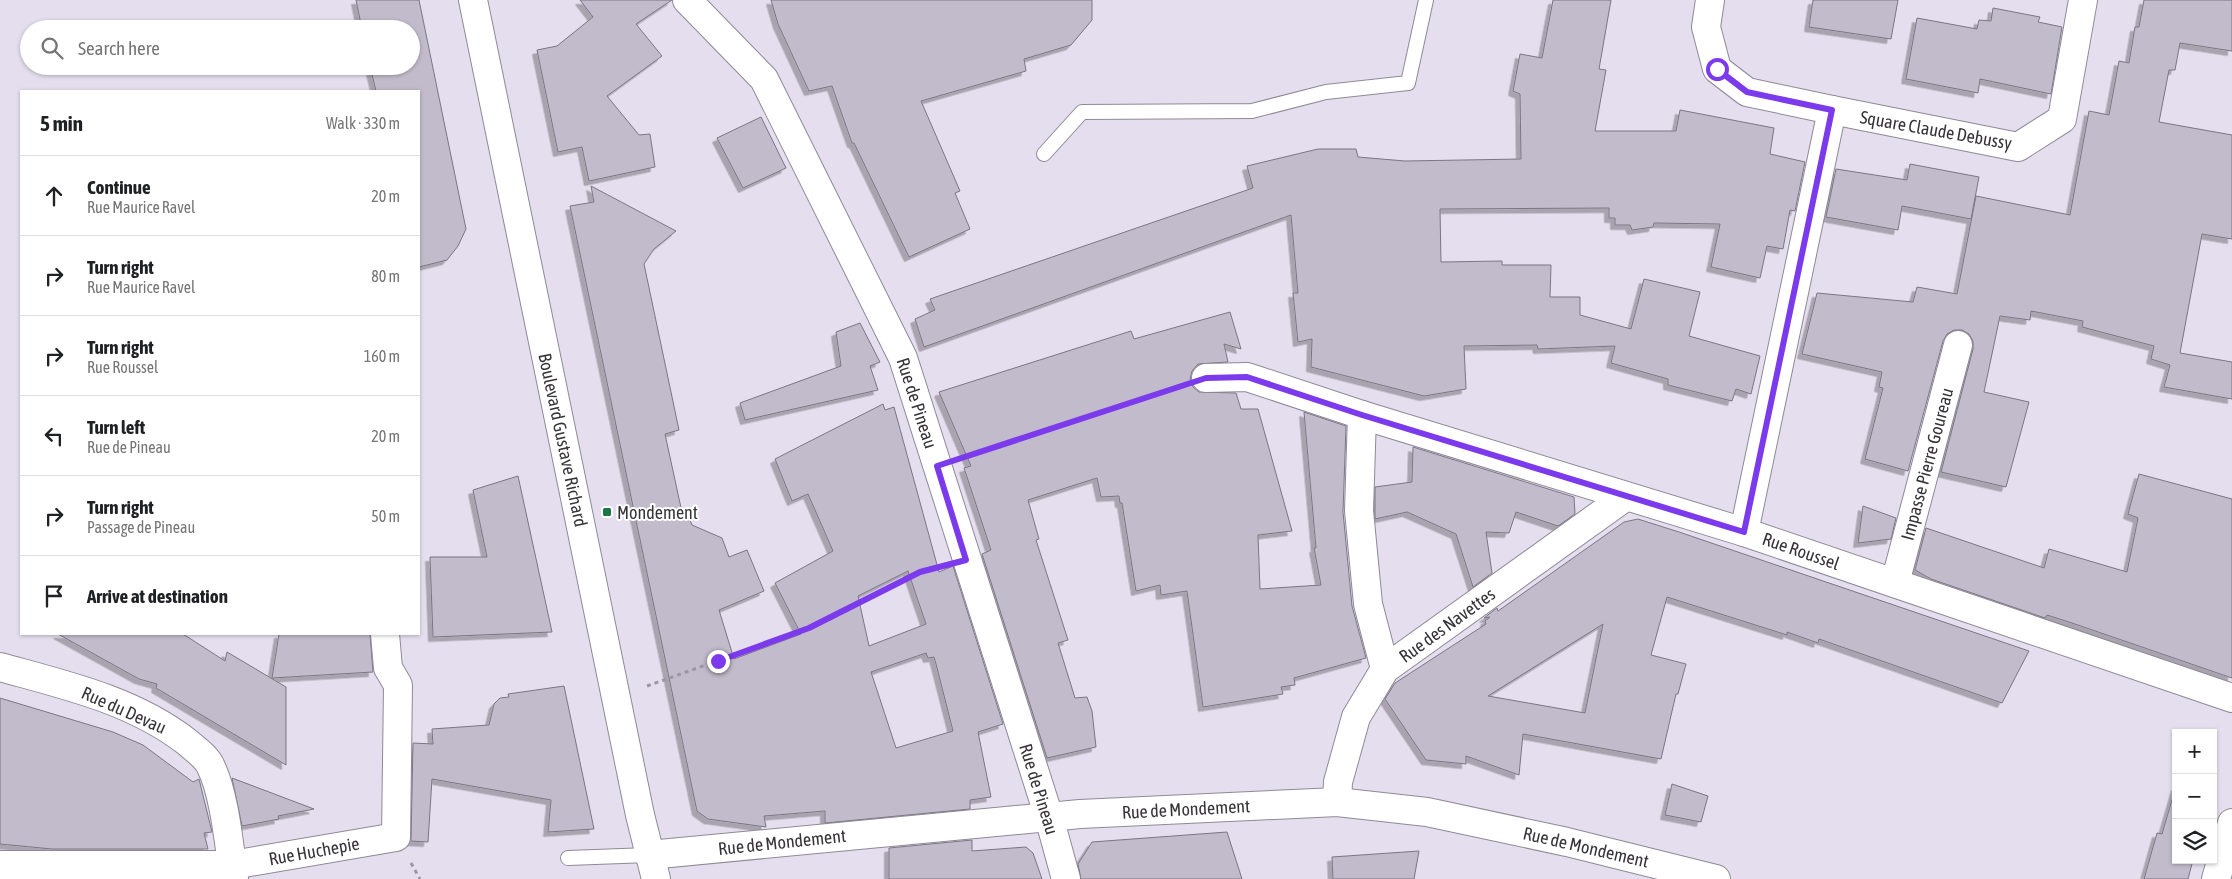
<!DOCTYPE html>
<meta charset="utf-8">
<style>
:root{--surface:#fff;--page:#f6f6f6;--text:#202124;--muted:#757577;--line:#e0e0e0}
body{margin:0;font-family:"Asap Condensed",sans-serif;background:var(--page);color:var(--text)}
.controls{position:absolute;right:15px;bottom:15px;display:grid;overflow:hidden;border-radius:0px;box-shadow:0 1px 4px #0004}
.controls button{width:45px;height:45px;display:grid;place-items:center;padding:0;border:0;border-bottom:1px solid var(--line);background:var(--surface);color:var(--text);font:25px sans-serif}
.stop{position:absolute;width:15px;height:15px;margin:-11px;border:4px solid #7c3aed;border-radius:50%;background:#fff}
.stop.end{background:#7c3aed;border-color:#fff;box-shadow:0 1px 5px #0008}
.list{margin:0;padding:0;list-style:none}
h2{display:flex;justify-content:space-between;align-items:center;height:65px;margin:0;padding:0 20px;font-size:21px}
h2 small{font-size:16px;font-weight:400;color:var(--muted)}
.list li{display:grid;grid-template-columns:32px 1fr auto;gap:15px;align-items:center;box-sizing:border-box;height:80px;padding:0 20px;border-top:1px solid var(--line)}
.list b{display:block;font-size:19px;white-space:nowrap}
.list p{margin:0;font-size:16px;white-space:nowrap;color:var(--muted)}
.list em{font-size:16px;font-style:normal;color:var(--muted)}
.icon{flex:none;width:28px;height:28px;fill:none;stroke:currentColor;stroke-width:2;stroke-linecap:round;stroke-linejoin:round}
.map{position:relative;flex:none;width:2232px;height:879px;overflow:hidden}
.search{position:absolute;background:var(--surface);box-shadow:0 1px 4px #0004;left:20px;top:20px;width:400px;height:55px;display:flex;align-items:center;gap:12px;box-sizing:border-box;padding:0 18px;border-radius:28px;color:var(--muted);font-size:19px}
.panel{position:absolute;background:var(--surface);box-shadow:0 1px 4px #0004;left:20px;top:90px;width:400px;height:545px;border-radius:0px}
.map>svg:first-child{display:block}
.building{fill:#c2bbcb;stroke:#7c7583;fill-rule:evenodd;filter:url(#shadow)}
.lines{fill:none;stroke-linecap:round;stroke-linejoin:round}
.service-casing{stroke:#8f8997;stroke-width:16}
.minor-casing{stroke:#8f8997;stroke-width:30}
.tertiary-casing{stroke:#8f8997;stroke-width:30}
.path{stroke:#9c97a3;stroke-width:3;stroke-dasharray:4 4;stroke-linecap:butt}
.service{stroke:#fff;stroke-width:14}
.minor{stroke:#fff;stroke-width:28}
.tertiary{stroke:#fff;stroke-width:28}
.route{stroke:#7c3aed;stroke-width:6}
.poi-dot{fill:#1d7548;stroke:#fff;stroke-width:2}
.labels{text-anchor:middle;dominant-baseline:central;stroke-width:4;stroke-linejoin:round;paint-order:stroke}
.street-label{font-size:18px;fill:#363339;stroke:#fff}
.poi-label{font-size:18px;fill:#363339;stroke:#fff;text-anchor:start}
</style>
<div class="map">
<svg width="2232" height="879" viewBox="0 0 2232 879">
<defs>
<filter id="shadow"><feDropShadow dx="-4.5" dy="4.5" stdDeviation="0" flood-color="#0004"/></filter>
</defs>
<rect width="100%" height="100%" fill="#e5deee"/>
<g class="building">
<path d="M356,0H419L466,229L458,246L447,260L419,267V91H376L370,66H411V29H362Z"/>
<path d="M580,0H672L636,24L662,56L607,96L639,135L650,134L655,167L589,181L582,147L558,152L537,50L557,46L593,17Z"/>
<path d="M771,0H1092V20L1071,45L1024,59L1026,71L921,101L960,191L955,193L970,229L909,257L854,143H852L832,86L809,91L778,24Z"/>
<path d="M1553,0H1611L1599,69L1606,70L1595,131H1676L1680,110L1774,128L1770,154L1805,162L1795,211L1790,210L1783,249L1767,246L1760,278L1711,267L1720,224L1654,223L1653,227L1632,230L1630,225H1615V218H1609V208L1440,209L1441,262L1502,261V265H1551L1550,297H1580V315L1631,329L1644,279L1700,292L1689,336L1760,356L1751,394L1736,389L1732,401L1668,385V379L1611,363L1615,346L1538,349L1537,345L1464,346L1466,389L1424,396L1311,367L1312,339L1298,342L1293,293H1298L1291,215L924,347L915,319L935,310L930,299L1253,188L1247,166L1318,149H1356L1358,157L1405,161L1521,159L1520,94L1513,91L1520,54L1542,58Z"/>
<path d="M1813,0H1898L1891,39L1809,27Z"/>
<path d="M2144,0H2232V51L2180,43L2175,70H2169L2159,122L2232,135V239L2202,234L2180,353L2232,362V399L2164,387L2170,365L2151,359L2154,346L2082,327L2083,321L2031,311L2030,320L2000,316L1984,392L2029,402L2006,487L1941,472L1973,349V341L1969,334L1962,330H1954L1947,334L1943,341L1908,471L1865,459L1883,388L1879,387L1882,372L1802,354L1817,293L1913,302L1917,287L1957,294L1976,196L2070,215L2089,111L2109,115L2119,61L2129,63L2135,27H2139Z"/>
<path d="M1993,8L2040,17L2038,22L2062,27L2051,94L1980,79L1978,93L1906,79L1917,18L1977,29L1979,20L1991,21Z"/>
<path d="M761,117L786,168L743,188L717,138Z"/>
<path d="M1910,164L1979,177L1971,219L1902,206L1898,230L1826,217L1836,169L1907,180Z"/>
<path d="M591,186L676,231L654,249L644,264L679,430L665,434L683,517L688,515L692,525L722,538L729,557L747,550L764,591L719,610L734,659L801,634L775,583L833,551L808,494L792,501L775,459L883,404L885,410L894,407L939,572L953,566L1003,724L978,732L991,797L970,800V809L825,823V811L764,816L766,827L708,819L697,811L570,206L594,202ZM908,571L926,624L869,646L858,596ZM926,653L928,658L934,657L936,664L953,731L896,748L871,672Z"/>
<path d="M1230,312L1241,349L1224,344L1228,362L1198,364L1192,371L1190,379L1193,387L1199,392L1236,393L1241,409H1258L1292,531L1258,535L1260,589L1321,585L1314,548H1316L1304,412L1346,426L1343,512L1352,606L1366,658L1294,678L1295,685L1281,687L1283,694L1203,707L1187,591L1161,595L1160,585L1136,591L1122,503H1120L1119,496L1101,497L1097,478L1028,500L1039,539L1036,540L1068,640L1058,643L1075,698L1087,697L1092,711L1096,747L1047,758L982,554L991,550L964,468L971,466L939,392L1131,331L1134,339Z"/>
<path d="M860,323L880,362L870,366L878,390L745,420L740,403L841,366L836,332Z"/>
<path d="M1413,447L1574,497L1575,514L1558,526L1516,512L1509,533L1486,532L1492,573L1473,587L1456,534L1407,512L1375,519V487L1412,482Z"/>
<path d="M2139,474L2232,499V678L2072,623L2047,615L2045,618L1931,579L1915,570L1926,528L2044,568L2049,549L2127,572L2138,518L2128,514Z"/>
<path d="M518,476L552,632L433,637L430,557H487L473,490Z"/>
<path d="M1863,506L1896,518L1891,539L1858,543Z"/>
<path d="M1638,519L1679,532L2029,651L2002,703L1819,639L1818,643L1787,632V635L1667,597L1651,655L1686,664L1678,694H1676L1661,759L1523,734L1519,775L1466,756V764L1426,760L1385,699L1395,683L1486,624L1485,621L1490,617L1484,618L1497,608L1498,611L1624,522ZM1603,624L1585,713L1488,696Z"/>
<path d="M58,634H183L225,661L227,652L286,687V765L156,688L157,684L139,679Z"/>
<path d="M279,634H370L373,672L272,678Z"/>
<path d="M564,686L594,829L548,832L551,800L432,779L428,842L411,841L413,743L433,744L432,729L489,725L494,704L500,698L509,697L508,694Z"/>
<path d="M0,698L113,732L143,745L193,782L199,779L212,832L204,833L208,849H52L0,844Z"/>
<path d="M232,778L314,809L278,816L279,819L242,826Z"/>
<path d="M1672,784L1708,796L1701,822L1665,815Z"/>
<path d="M2176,786V860H2193L2188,879H2144L2157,833L2162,834Z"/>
<path d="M1227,832L1242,879H1081L1078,864L1092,842Z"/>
<path d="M972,840V851L1026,847L1033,853L1042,879H889V848Z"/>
<path d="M1419,851L1414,879H1333L1332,857Z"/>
</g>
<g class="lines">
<g class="service-casing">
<g id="service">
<path d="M1044,154L1082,112L1252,111L1326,92L1408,83L1426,0"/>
<path d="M568,858L649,855"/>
</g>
</g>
<g class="minor-casing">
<g id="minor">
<path d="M687,0L764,79L903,358L1049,817L1066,879"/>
<path d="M1710,0L1706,27L1717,69L1747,92L1832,110L1744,532"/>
<path d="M1832,110L2018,147L2062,119L2083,0"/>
<path d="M1206,378L1247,377L1362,415L1744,532L2232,698"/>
<path d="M1362,415L1359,511L1368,604L1385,669"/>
<path d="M1895,583L1958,345"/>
<path d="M0,667C65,685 133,700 187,742C195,749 207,757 211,767C225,796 229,846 234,879"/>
<path d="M1337,802L1338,782L1356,717L1385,669L1625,497"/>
<path d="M649,855L1080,814L1337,802L1427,812L1567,842L1716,879"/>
<path d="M0,865H232L396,837L398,685L388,668L385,634"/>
<path d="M2216,879L2232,823"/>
</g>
</g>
<g class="tertiary-casing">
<path id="tertiary" d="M473,0L640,815L656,879"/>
</g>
<g class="path">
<path d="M967,456L1177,387"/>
<path d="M647,686L809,628L920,572L937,568"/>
<path d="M411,863L420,879"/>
</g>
<use href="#service" class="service"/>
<use href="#minor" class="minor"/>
<use href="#tertiary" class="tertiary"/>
</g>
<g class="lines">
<path class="route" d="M718,661L809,628L920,572L966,560L937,466L1206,378L1247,377L1362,415L1744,532L1832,110L1747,92L1717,69"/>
</g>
<rect class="poi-dot" x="602" y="507" width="10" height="10" rx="2.5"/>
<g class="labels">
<g class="street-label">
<text transform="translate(1936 130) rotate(10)">Square Claude Debussy</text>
<text transform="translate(917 403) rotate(72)">Rue de Pineau</text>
<text transform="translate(563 440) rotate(78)">Boulevard Gustave Richard</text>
<text transform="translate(1927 464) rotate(-75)">Impasse Pierre Goureau</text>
<text transform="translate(1801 551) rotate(19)">Rue Roussel</text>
<text transform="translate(1447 625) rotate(-36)">Rue des Navettes</text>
<text transform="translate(124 710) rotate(24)">Rue du Devau</text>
<text transform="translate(1039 789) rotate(73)">Rue de Pineau</text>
<text transform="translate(1186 809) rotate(-3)">Rue de Mondement</text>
<text transform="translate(782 842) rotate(-6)">Rue de Mondement</text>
<text transform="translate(1586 847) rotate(13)">Rue de Mondement</text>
<text transform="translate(314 851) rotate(-10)">Rue Huchepie</text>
</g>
<g class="poi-label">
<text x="617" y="512">Mondement</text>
</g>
</g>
</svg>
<div class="controls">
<button>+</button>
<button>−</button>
<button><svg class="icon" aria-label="layers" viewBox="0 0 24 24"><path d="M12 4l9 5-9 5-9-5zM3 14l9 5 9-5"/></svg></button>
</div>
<div class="stop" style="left:1717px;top:69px"></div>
<div class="stop end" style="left:718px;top:661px"></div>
<div class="search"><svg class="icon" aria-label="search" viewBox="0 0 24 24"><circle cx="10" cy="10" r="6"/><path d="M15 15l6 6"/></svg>Search here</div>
<section class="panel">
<h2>5 min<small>Walk · 330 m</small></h2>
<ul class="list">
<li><svg class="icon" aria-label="ahead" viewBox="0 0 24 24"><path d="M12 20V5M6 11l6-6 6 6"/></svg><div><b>Continue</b><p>Rue Maurice Ravel</p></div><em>20 m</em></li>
<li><svg class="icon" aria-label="right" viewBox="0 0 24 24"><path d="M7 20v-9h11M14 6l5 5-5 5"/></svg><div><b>Turn right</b><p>Rue Maurice Ravel</p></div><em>80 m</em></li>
<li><svg class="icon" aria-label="right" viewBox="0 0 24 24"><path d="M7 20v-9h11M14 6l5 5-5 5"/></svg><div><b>Turn right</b><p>Rue Roussel</p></div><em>160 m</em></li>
<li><svg class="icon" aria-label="left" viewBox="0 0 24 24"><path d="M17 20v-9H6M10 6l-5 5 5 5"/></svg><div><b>Turn left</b><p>Rue de Pineau</p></div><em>20 m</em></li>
<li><svg class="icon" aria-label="right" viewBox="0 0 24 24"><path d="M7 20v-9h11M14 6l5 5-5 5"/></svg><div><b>Turn right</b><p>Passage de Pineau</p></div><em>50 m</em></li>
<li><svg class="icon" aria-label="arrive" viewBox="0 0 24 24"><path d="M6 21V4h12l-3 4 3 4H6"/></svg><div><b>Arrive at destination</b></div></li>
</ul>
</section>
</div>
